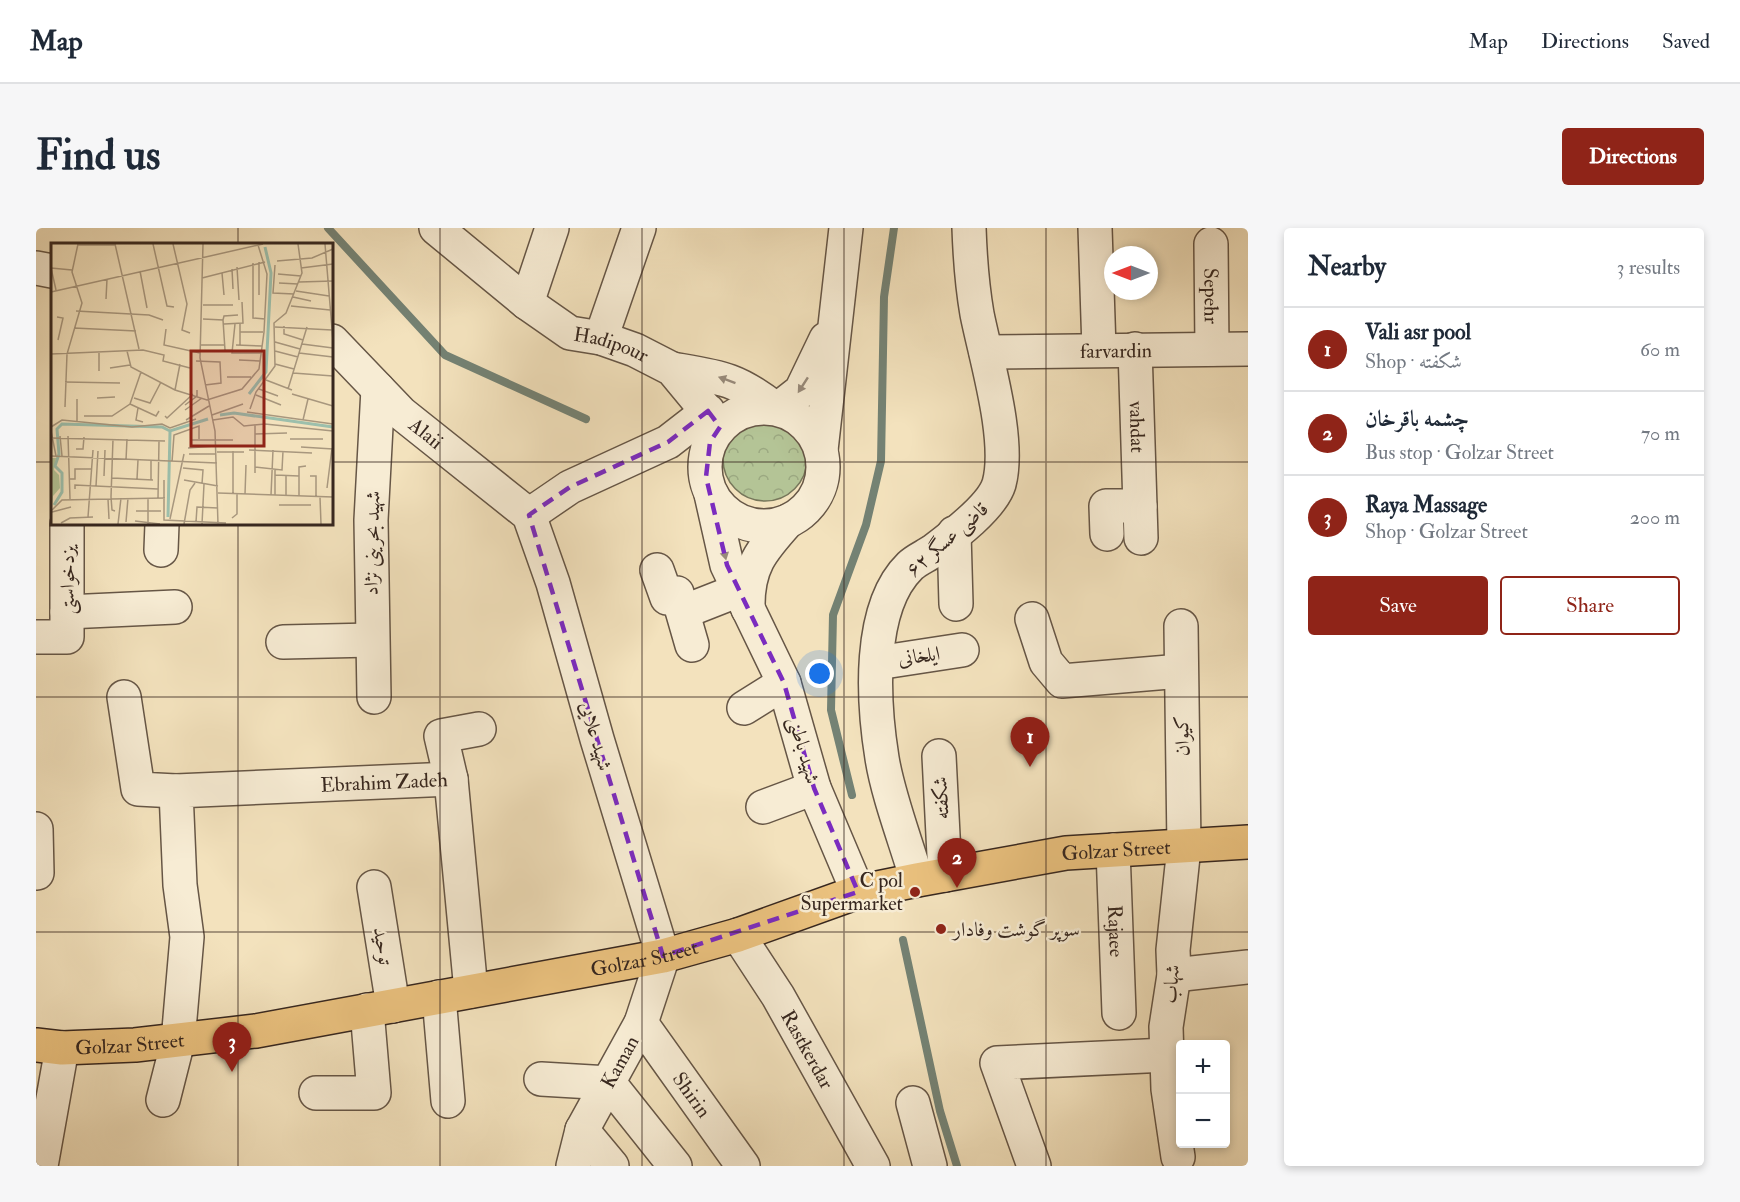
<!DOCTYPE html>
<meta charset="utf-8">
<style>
:root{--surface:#fff;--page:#f6f6f7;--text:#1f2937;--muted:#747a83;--line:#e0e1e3;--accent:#8f2418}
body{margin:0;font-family:"IM FELL Double Pica",Amiri,serif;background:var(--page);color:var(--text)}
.controls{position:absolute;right:18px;bottom:18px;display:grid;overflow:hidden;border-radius:6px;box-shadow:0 3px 9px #0003}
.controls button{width:54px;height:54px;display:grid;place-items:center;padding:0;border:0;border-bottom:2px solid var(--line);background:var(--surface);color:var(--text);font:30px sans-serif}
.compass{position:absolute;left:1068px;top:18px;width:54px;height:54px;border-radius:50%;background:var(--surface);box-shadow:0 3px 9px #0003;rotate:270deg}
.you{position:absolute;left:784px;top:446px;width:21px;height:21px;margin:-15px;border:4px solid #fff;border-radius:50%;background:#1a73e8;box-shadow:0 0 0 9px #1a73e833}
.badge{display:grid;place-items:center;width:39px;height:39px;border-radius:50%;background:var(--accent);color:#fff;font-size:20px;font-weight:700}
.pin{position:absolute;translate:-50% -50px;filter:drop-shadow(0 2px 3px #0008)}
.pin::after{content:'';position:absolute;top:32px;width:21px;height:18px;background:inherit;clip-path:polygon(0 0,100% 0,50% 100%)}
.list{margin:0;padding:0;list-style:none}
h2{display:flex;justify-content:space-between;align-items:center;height:78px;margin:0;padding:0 24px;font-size:26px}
h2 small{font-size:20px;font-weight:400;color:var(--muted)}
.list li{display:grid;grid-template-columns:39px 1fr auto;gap:18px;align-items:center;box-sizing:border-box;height:84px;padding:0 24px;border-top:2px solid var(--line)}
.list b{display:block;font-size:22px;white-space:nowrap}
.list p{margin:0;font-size:20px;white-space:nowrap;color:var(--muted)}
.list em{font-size:20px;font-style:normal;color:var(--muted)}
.actions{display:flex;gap:12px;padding:18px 24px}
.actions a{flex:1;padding:14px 0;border:2px solid var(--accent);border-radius:6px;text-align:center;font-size:21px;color:var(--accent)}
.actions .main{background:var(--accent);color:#fff}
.map{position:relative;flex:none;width:1212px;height:938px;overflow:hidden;border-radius:6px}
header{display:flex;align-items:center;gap:36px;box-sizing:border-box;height:84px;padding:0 30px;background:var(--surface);border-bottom:2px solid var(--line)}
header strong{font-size:28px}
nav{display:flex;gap:33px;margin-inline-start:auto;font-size:21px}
.intro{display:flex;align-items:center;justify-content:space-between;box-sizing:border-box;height:144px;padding:0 36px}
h1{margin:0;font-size:42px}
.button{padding:15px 27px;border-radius:6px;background:var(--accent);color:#fff;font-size:21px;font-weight:700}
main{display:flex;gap:36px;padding:0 36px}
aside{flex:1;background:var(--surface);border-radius:6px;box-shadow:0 3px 9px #0003}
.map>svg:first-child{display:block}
.park{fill:url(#park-crowns);stroke:#76765a;stroke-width:1.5}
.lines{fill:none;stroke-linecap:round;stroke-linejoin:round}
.stream{stroke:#748274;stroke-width:8}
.minor-casing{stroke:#665646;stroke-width:36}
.major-casing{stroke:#37271f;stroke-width:36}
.minor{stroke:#f7ecd4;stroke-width:33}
.major{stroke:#eac17e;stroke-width:33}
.oneway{fill:#978a7a}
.marked{fill:none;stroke:#7b2cbf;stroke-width:4.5;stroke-dasharray:12 8;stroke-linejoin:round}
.grid{fill:none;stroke:#37271f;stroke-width:1.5;stroke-opacity:0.55}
.poi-dot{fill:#8f2418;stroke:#f7ecd4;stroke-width:2}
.labels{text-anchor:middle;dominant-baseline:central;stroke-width:5;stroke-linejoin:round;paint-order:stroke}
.street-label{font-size:20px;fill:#37271f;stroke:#f7ecd4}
.poi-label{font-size:20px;fill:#37271f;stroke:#f7ecd4;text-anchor:end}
.inset-river{fill:none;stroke:#9cbfac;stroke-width:3}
.inset-road{fill:none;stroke:#a8977e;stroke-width:1.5}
.view{fill:#8f2418;fill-opacity:0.15;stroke:#8f2418;stroke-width:3}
.inset-edge{fill:none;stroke:#37271f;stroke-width:3}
</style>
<header>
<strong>Map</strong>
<nav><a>Map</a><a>Directions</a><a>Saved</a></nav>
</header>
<div class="intro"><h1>Find us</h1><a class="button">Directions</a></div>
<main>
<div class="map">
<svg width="1212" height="938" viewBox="0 0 1212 938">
<defs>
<pattern id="park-crowns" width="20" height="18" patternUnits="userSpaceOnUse" patternTransform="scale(1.5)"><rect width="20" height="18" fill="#b4c496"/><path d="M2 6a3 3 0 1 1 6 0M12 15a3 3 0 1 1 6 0" fill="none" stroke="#9ba881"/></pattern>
</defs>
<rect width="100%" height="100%" fill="#f3e2bd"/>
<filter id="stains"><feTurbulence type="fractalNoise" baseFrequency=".00333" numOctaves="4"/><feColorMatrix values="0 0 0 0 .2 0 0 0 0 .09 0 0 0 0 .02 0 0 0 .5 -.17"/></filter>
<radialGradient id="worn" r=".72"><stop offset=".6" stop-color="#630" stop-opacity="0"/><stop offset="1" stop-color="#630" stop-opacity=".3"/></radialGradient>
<circle class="park" cx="729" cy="231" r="42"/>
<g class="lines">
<g class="stream">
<path d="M292,0L409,127L550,191"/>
<path d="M816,567L795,482L797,387L830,297L845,233L848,69L858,0"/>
<path d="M867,712L904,883L921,938"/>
</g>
<g class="minor-casing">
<g id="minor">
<path id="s1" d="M400,0L491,75L534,105L565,110L599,122L636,141L684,199"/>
<path d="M1059,0L1063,121"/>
<path id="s2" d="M1175,16L1176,121"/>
<path d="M0,40L16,43"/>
<path d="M491,75L516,0"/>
<path d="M565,110L603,0"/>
<path id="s3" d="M296,113L365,185L493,287L517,355L561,511L627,728L605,795L546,902L537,938"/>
<path id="s4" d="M1099,121L1105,310"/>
<path id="s5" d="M950,124L1212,121"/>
<path d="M636,141C683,149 700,150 738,180"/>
<circle cx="728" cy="239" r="59"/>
<path d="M742,181L765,163L790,111"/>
<path d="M785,222L810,0"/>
<path d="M675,266L691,337L748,455L778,560L822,664"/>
<path d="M493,287L534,259L632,214L672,183"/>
<path d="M918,305L920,376"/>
<path d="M1071,306L1070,278H1104"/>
<path d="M125,322L126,296"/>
<path d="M621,342L631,370L641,365L656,417"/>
<path d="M712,381C711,339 725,323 752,293"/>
<path d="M31,384L139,379"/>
<path d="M647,384L703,362"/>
<path d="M996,391L1010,434L1026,453L1145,443"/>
<path d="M0,409H31V296"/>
<path d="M247,414L336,412"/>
<path d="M841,435L926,422"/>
<path d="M88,469L102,561L140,563"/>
<path d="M338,469L335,292L342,161"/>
<path d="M708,480L748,455"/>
<path d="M903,528L909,647"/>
<path d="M415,551L405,508L443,501"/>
<path d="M727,579L778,560"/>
<path d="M0,601L1,645"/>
<path id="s6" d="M1077,622L1083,785"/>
<path d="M881,652C870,614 852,568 846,530C837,474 831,380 874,338C880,332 890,328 897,323C917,308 956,279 963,256C975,212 950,131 941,86C936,57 934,29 933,0"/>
<path d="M338,659L357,778"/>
<path id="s7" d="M702,707L742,768L837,938"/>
<path d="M1138,747L1212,739"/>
<path d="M403,769L412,873"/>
<path id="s8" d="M605,795L707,938"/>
<path d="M505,851L573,855L639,938"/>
<path d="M280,865H338L331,782"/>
<path id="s9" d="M127,872L142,813L151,709L144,657L140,563L415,551L435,763"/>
<path d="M877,875L894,938"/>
<path d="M546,902L576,938"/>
<path d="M1142,929L1132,861L1130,799L1138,747L1137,722L1148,619L1145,398"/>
<path d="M5,938L26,820"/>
<path d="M998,938L961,835L1131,827"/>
</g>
</g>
<g class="major-casing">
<g id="major">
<path id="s10" d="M0,817L26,820L99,817L220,803L627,728L702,707L822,664L881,652L1030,625L1212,614"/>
</g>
</g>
<use href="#minor" class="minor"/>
<use href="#major" class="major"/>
</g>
<defs><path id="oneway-solid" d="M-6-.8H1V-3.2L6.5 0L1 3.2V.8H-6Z" transform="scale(1.5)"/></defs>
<g class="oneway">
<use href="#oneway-solid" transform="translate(691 152) rotate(-160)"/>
<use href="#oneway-solid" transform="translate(767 157) rotate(123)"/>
<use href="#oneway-solid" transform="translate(688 323) rotate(77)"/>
</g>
<path class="marked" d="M672,183L684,199L674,214L670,249L691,337L748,455L778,560L822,664L627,728L493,287L534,259L632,214Z"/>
<path class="grid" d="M202,0V16M404,0V938M606,0V938M808,0V938M1010,0V938M0,234H16M296,234H1212M202,296V938M0,469H1212M0,704H1212"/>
<g class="poi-dot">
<circle cx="879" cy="664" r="6"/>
<circle cx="905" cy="701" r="6"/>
</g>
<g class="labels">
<g class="street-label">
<text stroke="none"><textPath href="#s2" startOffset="52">Sepehr</textPath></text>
<text stroke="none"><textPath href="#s1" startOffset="213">Hadipour</textPath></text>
<text stroke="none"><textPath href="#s5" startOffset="130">farvardin</textPath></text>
<text stroke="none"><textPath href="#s4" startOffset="78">vahdat</textPath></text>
<text stroke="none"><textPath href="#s3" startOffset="132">Alaii</textPath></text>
<text transform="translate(911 311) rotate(-41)">قاضی عسگر ۶۲</text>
<text transform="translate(336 315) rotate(-89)">شهید بحرینی نژاد</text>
<text transform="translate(31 352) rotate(-90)">یزدخواستی</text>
<text transform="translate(883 428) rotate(-8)">ایلخانی</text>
<text transform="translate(560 508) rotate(74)">شهید علایی</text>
<text transform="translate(1146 508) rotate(-91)">کیوان</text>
<text transform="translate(768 522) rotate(74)">شهید باطنی</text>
<text stroke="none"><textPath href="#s9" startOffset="520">Ebrahim Zadeh</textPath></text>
<text transform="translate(905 570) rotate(-93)">شکفته</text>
<text stroke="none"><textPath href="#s10" startOffset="1102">Golzar Street</textPath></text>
<text stroke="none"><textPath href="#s6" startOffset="81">Rajaee</textPath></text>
<text transform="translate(347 718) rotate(81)">توحید</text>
<text stroke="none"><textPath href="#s10" startOffset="616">Golzar Street</textPath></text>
<text transform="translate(1135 756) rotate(-85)">شهاب</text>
<text stroke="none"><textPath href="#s10" startOffset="94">Golzar Street</textPath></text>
<text stroke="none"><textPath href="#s7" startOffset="134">Rastkerdar</textPath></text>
<text transform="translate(584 834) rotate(-61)">Kaman</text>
<text stroke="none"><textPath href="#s8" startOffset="88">Shirin</textPath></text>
</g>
<g class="poi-label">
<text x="867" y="652">C pol<tspan x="867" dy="23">Supermarket</tspan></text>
<text x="917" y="701" text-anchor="start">سوپر گوشت وفادار</text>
</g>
</g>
<g transform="translate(15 15)">
<rect width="282" height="282" fill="#f3e2bd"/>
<path d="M0,215H5L3,227L8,232L9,245L2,253L1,264Z" fill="#b4c496"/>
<path class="inset-river" d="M198,151L215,129L220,30L214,4M169,172L183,170L282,184M3,262L11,249V230L4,223L8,211L6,186L11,181L111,184L119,188L157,176M117,274L119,189"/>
<path class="inset-road" d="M64,1L88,106M102,1L116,63L123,64M122,1L136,61L131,87L139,90M152,1L149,115L164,188L167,281M274,1L282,98M27,2H64M226,18L261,15L282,6M208,19V52M202,20V75L214,76M224,22L222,50L243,51M186,24L188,57M0,25L5,47M0,25L21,27M250,25L282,21M181,26L182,46M89,28L96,65M171,30L173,52M227,31L250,33M151,35L214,19M248,39L282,38M228,40L247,41M245,48L278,53M0,49L212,1M242,54L260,58M55,56L56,36M152,62H182M240,63L279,67M25,68L98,72L112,77M6,74L12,75L7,97M152,76L172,77L174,107M172,77L173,73L187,72M173,81L192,80L191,59M184,81L181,110H210M233,83V91L252,97M224,84L281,87M23,85L85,88M115,86L113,102L149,110M189,89H212M224,99L249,106M251,101L282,105M150,102H174M185,102L211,103M189,102V80M76,108L80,124L124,147L156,157L191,146L208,126L213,89L216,31L207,2M163,108L181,107M224,108L247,114M48,109V128M248,110L282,114M0,111L92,107L113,112L112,118L139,125M188,117L209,118M145,118L169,119L170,140L154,142M224,121L243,126M59,125L79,122M242,130L282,133M176,134H200M215,137L241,147M14,139L69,140M208,146L227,153M237,146L256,84M124,147L129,121M241,151L282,163M205,152L230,162M46,155L64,154M83,155L99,160L110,139M26,156V178M79,161L105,173L108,168M134,162L146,153V147M14,164L16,111L31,60L21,29L27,1M87,165L85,177L92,179M199,166L205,149L224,123L223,80L235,70L251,30L247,1M134,167L151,155M196,169L282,181M161,172L192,161M33,173H61L79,161L90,129M114,173L116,175L142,151M135,177L158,163M162,177L182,174L193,183L214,181L282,188M252,177L257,156M204,182V230M0,184L11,177L81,184L111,181L119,185L145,176M0,188L5,213M204,191L236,190M9,193L11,213M17,193L19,256M0,195L114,198M62,196L60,254L61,267L64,268M239,196H272M140,197H182M250,204L282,206M137,205L164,203M25,206H32L33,194M198,207L261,210M166,209H193M138,211H165M0,213L166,220M75,217L76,196M121,219L123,192L148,183V196M204,224L231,227L232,208M132,225L152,227L151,241M224,232L248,233M53,233L54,207M259,233H265V254M61,235L102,237M18,236H24V226H40M86,236L87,217M100,237V218M113,237V277L175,280M133,237L167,243M45,243L47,208M276,245L281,205M24,246V242L107,246M167,250L282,254M182,250V208M194,251L195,222M220,252L222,207M224,253V227M235,253V233M248,253V224L255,223M269,254L270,281M107,255L108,198M57,256L58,276M60,256L114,255M228,262H260M1,267L11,257L60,256M85,268H110M1,269L20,264M37,274L42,207M181,275L186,271V251M119,276L133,211M84,278L109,281M75,279L77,255M145,279L146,264L167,265M10,280L19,275L42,274M67,281L70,255M97,281V255M133,281L139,247L144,240M151,281L153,241"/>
<path class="view" d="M140,108H213V203H140Z"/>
<rect width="282" height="282" class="inset-edge"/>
</g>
<rect width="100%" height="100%" filter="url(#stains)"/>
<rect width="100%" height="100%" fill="url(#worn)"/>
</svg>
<div class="controls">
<button>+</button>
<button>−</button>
</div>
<svg class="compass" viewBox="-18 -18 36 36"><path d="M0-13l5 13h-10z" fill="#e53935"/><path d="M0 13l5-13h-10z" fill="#747a83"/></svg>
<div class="you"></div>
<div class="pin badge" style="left:994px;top:539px">1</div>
<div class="pin badge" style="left:921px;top:660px">2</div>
<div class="pin badge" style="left:196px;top:844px">3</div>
</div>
<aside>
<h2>Nearby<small>3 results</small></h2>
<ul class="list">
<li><span class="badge">1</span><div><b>Vali asr pool</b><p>Shop · شکفته</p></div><em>60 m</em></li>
<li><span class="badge">2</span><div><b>چشمه باقرخان</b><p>Bus stop · Golzar Street</p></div><em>70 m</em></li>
<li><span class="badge">3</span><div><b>Raya Massage</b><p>Shop · Golzar Street</p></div><em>200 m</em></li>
</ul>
<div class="actions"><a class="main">Save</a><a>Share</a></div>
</aside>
</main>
